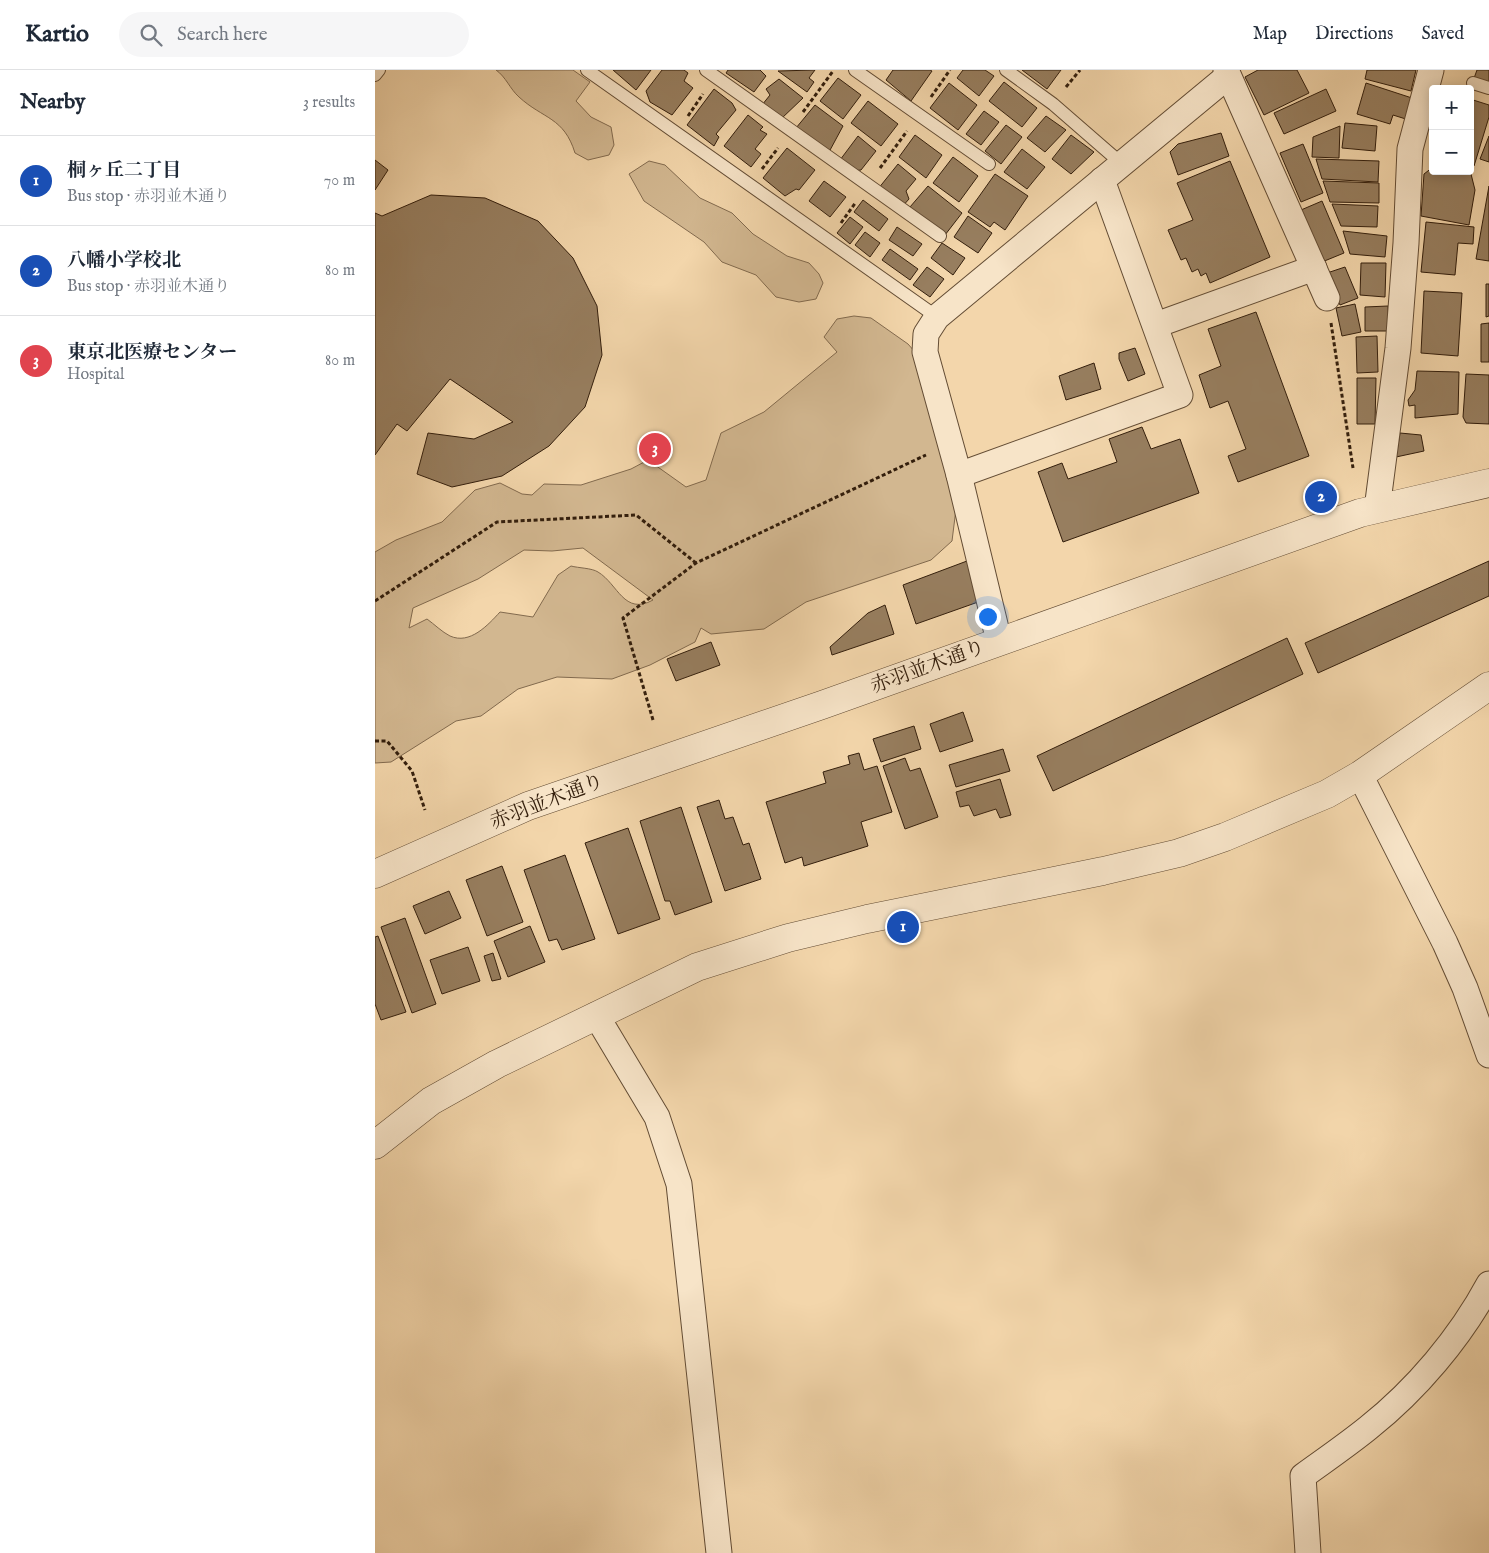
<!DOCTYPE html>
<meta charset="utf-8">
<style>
:root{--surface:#fff;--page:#f6f6f7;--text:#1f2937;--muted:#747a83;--line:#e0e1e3;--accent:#8f2418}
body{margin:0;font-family:"IM FELL English","Noto Serif JP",serif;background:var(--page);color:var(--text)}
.controls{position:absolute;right:15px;top:15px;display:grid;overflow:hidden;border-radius:5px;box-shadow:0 2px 12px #0003}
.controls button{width:45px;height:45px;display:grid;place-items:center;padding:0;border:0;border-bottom:1px solid var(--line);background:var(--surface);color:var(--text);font:25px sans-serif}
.you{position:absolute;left:612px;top:546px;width:18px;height:18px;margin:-12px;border:4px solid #fff;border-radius:50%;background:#1a73e8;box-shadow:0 0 0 8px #1a73e833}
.badge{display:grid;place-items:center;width:32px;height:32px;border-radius:50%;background:var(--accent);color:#fff;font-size:16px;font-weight:700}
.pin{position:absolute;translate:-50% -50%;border:2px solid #fff;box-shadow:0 1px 5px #0006}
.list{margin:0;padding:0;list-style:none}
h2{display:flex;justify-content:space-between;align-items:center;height:65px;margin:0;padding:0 20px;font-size:21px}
h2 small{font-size:16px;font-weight:400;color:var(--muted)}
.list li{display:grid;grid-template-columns:32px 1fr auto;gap:15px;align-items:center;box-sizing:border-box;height:90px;padding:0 20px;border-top:1px solid var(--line)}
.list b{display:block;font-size:19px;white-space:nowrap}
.list p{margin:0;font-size:16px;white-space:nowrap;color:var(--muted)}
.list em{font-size:16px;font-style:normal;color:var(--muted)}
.icon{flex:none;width:28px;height:28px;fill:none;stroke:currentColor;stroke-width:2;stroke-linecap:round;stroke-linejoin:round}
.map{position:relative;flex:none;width:1114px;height:1483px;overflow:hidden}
header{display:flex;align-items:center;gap:30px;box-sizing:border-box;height:70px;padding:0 25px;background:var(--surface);border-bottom:1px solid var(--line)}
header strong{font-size:24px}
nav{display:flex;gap:28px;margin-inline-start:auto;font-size:18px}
.search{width:350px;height:45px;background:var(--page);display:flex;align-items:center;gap:12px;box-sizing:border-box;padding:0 18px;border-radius:28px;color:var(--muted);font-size:19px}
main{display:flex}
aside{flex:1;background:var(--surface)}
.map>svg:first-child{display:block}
.green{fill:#d2b790;stroke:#826a4e;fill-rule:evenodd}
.building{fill:#977e5f;stroke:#331e0c}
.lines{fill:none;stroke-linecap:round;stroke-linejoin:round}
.service-casing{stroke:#634c34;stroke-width:14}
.minor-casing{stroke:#634c34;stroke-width:27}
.tertiary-casing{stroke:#634c34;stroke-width:29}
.path{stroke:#331e0c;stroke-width:3;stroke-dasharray:4 2.5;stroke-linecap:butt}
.service{stroke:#f7e4c8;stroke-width:12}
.minor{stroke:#f7e4c8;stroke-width:25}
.tertiary{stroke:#f7e4c8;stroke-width:28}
.labels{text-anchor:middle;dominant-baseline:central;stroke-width:4.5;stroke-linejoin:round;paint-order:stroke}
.street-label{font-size:20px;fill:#331e0c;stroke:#f7e4c8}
</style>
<header>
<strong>Kartio</strong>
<div class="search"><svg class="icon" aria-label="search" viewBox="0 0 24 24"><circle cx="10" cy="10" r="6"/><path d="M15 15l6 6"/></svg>Search here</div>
<nav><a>Map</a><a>Directions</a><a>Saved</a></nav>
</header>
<main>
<aside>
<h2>Nearby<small>3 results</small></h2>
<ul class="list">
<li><span class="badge" style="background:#1a4fb4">1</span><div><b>桐ヶ丘二丁目</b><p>Bus stop · 赤羽並木通り</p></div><em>70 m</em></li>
<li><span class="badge" style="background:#1a4fb4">2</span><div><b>八幡小学校北</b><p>Bus stop · 赤羽並木通り</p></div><em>80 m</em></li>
<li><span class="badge" style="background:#e0444e">3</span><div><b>東京北医療センター</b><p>Hospital</p></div><em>80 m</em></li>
</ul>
</aside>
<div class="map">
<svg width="1114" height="1483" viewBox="0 0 1114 1483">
<rect width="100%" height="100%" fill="#f3d6ab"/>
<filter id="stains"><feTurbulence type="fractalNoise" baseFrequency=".004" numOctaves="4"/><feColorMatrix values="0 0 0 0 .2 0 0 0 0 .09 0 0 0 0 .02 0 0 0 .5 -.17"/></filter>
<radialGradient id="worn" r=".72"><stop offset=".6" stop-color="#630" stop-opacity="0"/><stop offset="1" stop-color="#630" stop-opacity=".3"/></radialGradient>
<g class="green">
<path d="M121,0H198L215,12L201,31L216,47L236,57L239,75L234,85L213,90L200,83C189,47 168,49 144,27C135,19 131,7 121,0Z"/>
<path d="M274,91L290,95L325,128L357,143L378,164L412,186L434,193L444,204L448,213L441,229L424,232L401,227L381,205L347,192L329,172L269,131L254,104Z"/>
<path d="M479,246L496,248L533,274L540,282L581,439L577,471L556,490L431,532L389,559L336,564L326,558L320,572L275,595L237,609L182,607L143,619L106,646L81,651L16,692L0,693V482L21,470L67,452L100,420L125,413L147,424L157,425L169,414L206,415L256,399L273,390L311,417L331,410L346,363L389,342L462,282L449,267L462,249ZM208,478L278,530C249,546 243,514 223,502C217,498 203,498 196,496L183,505L158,547L125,542C113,555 95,575 75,566C67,562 59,554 52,549L34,558L38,538L103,509L149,480L177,481Z"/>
</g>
<g class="building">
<path d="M238,0H276L261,20Z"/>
<path d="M287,0H309L313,3L309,11L318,18L297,45L275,32L271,21Z"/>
<path d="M353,0H385L391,6L379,22L351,3Z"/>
<path d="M440,0L434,8L439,12L432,22L403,1Z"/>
<path d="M518,0H555L557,1L536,31L511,10Z"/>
<path d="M588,0H610L619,6L604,26L582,8Z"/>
<path d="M647,0H686L672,19Z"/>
<path d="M883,0H922L934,23L889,45L870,7Z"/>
<path d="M992,0H1041L1036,21L990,9Z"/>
<path d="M1102,0H1114V15L1098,11Z"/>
<path d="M463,8L486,25L468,49L445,31Z"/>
<path d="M404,9L428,28L406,49L387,35L395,25L391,19Z"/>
<path d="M629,12L662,38L647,57L614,31Z"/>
<path d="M574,13L602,35L583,60L555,38Z"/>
<path d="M991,13L1040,29L1034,50L1018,45L1015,54L982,44Z"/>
<path d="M339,19L357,33L361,40L341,64L344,67L339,76L312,55Z"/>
<path d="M951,19L961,41L909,64L899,43Z"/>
<path d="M1095,29L1114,35V47L1099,96L1095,95Z"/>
<path d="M493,31L523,54L506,76L476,53Z"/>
<path d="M440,35L468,56L454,82L421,58Z"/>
<path d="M609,41L624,52L606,75L591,64Z"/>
<path d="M373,45L388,57L385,60L392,64L380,79L386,84L376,97L349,76Z"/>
<path d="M671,46L691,60L670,82L652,68Z"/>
<path d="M970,53L1002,56L1000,81L967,78Z"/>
<path d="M631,55L647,67L626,94L610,81Z"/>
<path d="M965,56L964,88L937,87L938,67Z"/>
<path d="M846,63L854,86L803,105L795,82L803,74Z"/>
<path d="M540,65L567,85L551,108L524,87Z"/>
<path d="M696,65L719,82L696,104L677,89Z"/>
<path d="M483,66L501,81L486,100L478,101L465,90Z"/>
<path d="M1114,66V92L1105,89Z"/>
<path d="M928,74L948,123L926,132L905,83Z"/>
<path d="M412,78L440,100L424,120L421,119L410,126L388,108Z"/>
<path d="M647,79L670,97L652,119L629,102Z"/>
<path d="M578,87L603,106L584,132L558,113Z"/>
<path d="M941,89L1004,91L1003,112L947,109Z"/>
<path d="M0,90L13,100L0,120Z"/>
<path d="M855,91L895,187L835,213L831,203L826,206L823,199L817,202L811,188L806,190L793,160L818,150L802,113Z"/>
<path d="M523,94L541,109L531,121L534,129L526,138L503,119Z"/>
<path d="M1058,97V101L1096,104L1100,120L1094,155L1046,146L1049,104Z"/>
<path d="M620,104L653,126L630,160L619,152L615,157L593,142Z"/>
<path d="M449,111L471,127L455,147L434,131Z"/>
<path d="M948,111L1004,113V133L955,132Z"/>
<path d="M553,116L587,143L570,165L535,137Z"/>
<path d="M1114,116V191L1101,189Z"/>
<path d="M56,125L110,128L163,151L198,188L222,236L227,285L210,337L174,376L127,406L77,417L42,404L53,363L99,369L138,352L75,309L32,361L22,354L0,385V143L7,146Z"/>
<path d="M488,130L513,149L504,161L479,142Z"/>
<path d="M947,131L969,183L947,192L926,140Z"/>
<path d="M957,134L1003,136L1002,157L966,156Z"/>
<path d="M593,146L617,163L603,183L579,167Z"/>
<path d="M475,147L488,157L475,174L462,163Z"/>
<path d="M1051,152L1099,157L1098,174L1083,173L1080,205L1046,202Z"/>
<path d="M522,157L547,174L538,186L514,170Z"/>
<path d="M968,161L1012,166L1010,187L975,184Z"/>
<path d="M490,162L505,173L495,187L480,175Z"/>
<path d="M567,173L590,188L578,205L556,188Z"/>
<path d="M515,179L543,199L535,210L507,190Z"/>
<path d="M986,193H1011L1010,227L985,225Z"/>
<path d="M552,197L569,209L555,227L538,215Z"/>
<path d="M970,197L983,228L965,235L952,209V203Z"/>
<path d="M1111,214H1114V246L1111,247Z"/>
<path d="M1049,221L1087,223L1083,286L1046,283Z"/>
<path d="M980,234L986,262L967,266L961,238Z"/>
<path d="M1013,236L1014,261H990V237Z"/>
<path d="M881,242L934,386L863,412L853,386L871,379L853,331L835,338L824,305L846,296L833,259Z"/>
<path d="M1114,253V292H1106V254Z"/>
<path d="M1002,266L1003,302L982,303L981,267Z"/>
<path d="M760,278L770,304L753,311L744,289V283Z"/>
<path d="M719,293L726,319L691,330L684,306Z"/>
<path d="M1042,301L1084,302L1083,344L1040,348V335L1034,336L1033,330L1040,320Z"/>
<path d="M1091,304L1114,305V354L1091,353L1088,347Z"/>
<path d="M982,308H1001L1000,354H982Z"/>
<path d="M767,357L776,379L805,369L824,423L688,472L663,402L687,393L693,409L742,392L734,369Z"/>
<path d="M1025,363L1046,365L1049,381L1021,387Z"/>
<path d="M592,491L606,531L541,554L528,515Z"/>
<path d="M1114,491V526L943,603L930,573Z"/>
<path d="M510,535L519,564L457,585L455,577L493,543Z"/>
<path d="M912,568L928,604L678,721L662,686Z"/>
<path d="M336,572L345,595L301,611L292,589Z"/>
<path d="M588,642L598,671L565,682L555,654Z"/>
<path d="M539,656L546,679L506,692L498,669Z"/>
<path d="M628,679L635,701L581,717L574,695Z"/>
<path d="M484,683L489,700L502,696L517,742L486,752L493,776L429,796L427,787L410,793L391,732L451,713L448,702L475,694L473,686Z"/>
<path d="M530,688L535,701L545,698L563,747L530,759L508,696Z"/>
<path d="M625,709L636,745L625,748L621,739L599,746L594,735L585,737L581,722Z"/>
<path d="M344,730L350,749L358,747L368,775L374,773L386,809L350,821L322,737Z"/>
<path d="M306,737L337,832L300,845L295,831H290L265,751Z"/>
<path d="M253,758L285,849L243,864L210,773Z"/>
<path d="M190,785L220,869L187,880L182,869L174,871L149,800Z"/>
<path d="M127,796L148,852L112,866L91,810Z"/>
<path d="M74,821L86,848L50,864L38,836Z"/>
<path d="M30,848L61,934L37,943L6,857Z"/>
<path d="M155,856L170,892L133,907L119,871Z"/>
<path d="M3,866L31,942L6,950L0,934V867Z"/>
<path d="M93,877L105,911L67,924L55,890Z"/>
<path d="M118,883L126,909L117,911L109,886Z"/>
</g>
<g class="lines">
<g class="service-casing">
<g id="service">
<path d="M212,0L562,247"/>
<path d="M331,0L565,166"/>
<path d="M480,0L614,94"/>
<path d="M631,0L678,34L747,94"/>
<path d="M0,5L4,0"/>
<path d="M1098,13L1114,18"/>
</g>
</g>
<g class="minor-casing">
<g id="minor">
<path d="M851,0L952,228"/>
<path d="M781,255L939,198"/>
<path d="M584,405L805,325L727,110"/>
<path d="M1002,439L1023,278L1031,173L1035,79L1056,0"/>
<path d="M624,571L584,405L550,282L551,264L562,247L853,6"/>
<path d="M985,705L1070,873L1090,918L1114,985"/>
<path d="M221,945L282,1047L304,1114L344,1483"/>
<path d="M933,1483L928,1406C950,1390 972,1375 993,1358C1041,1320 1085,1268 1114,1214"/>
</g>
</g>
<g class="tertiary-casing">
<g id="tertiary">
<path d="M0,804L153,736L447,635L985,443L1114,413"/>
<path d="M0,1075L56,1031L122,994L322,897L413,868L492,849L728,801L804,783L850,767L952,724L985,705L1114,616"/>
</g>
</g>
<g class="path">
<path d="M691,17L705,0"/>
<path d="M556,27L575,0"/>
<path d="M428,42L458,1"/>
<path d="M313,46L328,24"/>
<path d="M505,98L532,61"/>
<path d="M387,99L403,78"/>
<path d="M466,153L481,132"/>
<path d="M956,253L978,398"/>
<path d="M0,531L122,452L261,445L321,493"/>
<path d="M278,650L248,548L321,493L551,385"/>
<path d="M0,671H12L37,701L50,740"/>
</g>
<use href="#service" class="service"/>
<use href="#minor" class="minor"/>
<use href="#tertiary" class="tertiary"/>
</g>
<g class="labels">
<g class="street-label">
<text transform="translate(553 597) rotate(-20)">赤羽並木通り</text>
<text transform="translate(172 732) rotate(-21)">赤羽並木通り</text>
</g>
</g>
<rect width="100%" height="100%" filter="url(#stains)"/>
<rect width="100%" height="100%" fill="url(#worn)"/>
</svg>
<div class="controls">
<button>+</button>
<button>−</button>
</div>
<div class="you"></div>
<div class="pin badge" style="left:528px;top:857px;background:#1a4fb4">1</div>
<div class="pin badge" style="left:946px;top:427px;background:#1a4fb4">2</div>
<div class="pin badge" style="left:280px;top:379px;background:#e0444e">3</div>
</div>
</main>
